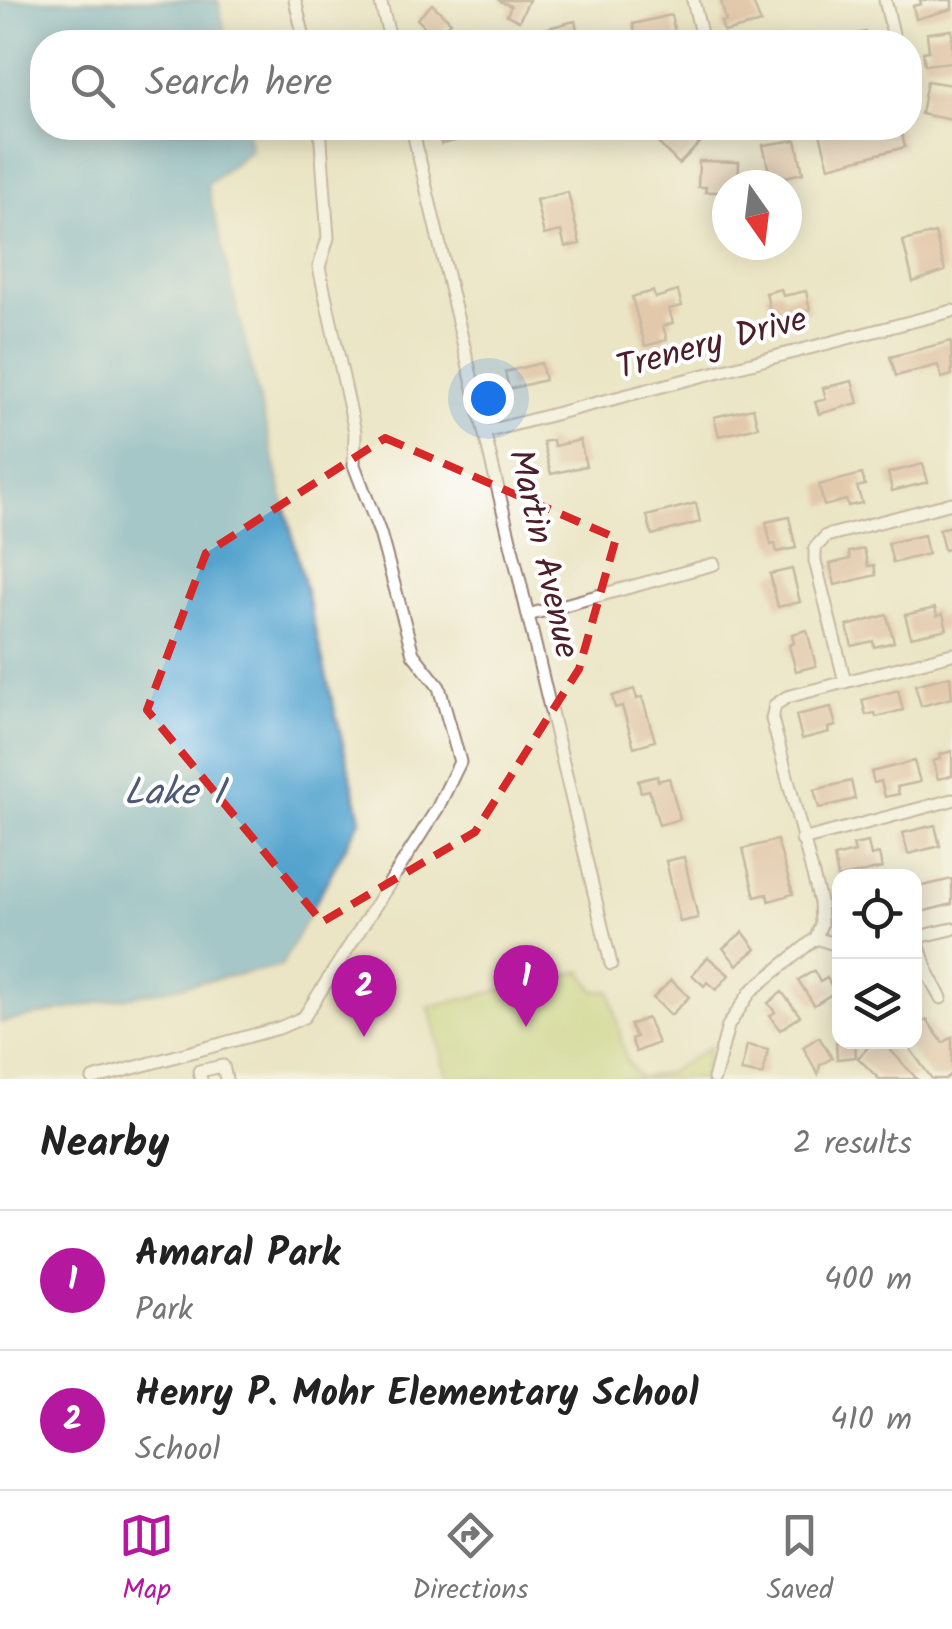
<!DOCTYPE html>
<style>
:root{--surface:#fff;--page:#f6f6f6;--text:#222;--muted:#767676;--line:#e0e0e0;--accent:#b5179e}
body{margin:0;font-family:Kalam,sans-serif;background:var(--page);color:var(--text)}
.controls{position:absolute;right:30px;bottom:30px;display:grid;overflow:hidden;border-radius:20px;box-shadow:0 5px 25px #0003}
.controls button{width:90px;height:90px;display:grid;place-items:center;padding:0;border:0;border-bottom:2px solid var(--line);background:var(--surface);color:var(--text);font:50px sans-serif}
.compass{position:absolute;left:712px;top:170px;width:90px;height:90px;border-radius:50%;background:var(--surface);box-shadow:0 5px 25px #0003;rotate:166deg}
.you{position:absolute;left:488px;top:398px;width:35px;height:35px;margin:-25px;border:8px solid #fff;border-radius:50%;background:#1a73e8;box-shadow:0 0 0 15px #1a73e833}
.badge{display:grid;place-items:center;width:65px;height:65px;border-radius:50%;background:var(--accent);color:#fff;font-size:32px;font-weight:700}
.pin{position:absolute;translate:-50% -82px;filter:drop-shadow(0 2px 5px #0008)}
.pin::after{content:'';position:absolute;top:52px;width:35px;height:30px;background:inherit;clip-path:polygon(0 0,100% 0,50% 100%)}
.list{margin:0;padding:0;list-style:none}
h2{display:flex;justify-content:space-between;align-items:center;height:130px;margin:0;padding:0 40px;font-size:42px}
h2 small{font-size:32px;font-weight:400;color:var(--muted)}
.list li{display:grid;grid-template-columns:65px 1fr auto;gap:30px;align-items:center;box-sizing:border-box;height:140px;padding:0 40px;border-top:2px solid var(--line)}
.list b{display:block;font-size:38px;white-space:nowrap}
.list p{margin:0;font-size:32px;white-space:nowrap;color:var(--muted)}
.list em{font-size:32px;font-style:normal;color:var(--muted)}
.icon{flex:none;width:55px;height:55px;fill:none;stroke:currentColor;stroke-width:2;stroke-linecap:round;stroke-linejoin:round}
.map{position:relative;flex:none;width:952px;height:1079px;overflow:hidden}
.search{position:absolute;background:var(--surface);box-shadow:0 5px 25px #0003;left:30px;right:30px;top:30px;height:110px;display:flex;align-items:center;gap:25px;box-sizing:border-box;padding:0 35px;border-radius:40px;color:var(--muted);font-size:38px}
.sheet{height:410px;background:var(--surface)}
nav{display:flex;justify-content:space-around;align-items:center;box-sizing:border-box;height:140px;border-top:2px solid var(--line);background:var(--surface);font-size:28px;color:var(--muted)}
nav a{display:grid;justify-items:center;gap:5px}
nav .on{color:var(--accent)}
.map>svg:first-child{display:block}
.green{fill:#bfd173;stroke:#84784f;stroke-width:2.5}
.water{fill:#53a3cd;stroke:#4e617c;stroke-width:2.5}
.building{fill:#daa68f}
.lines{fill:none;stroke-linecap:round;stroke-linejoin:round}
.minor-casing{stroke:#9a8278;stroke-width:15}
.minor{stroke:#fff;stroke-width:11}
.marked{fill:none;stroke:#d62828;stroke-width:8;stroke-dasharray:20 12;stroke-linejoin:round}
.labels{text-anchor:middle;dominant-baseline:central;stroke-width:8;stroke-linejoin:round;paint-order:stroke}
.street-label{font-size:35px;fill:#4a1f2b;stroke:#fff}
.water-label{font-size:38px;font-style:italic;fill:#4e5a74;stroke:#fff}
</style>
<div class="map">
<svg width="952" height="1079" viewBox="0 0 952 1079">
<rect width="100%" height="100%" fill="#fff"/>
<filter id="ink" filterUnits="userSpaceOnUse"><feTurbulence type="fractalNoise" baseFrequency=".01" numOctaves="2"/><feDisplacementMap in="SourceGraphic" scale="20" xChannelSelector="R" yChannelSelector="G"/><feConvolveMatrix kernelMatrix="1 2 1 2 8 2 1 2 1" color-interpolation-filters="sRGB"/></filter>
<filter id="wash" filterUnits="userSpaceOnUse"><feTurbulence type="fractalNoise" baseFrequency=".0048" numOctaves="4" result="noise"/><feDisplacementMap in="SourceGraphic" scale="40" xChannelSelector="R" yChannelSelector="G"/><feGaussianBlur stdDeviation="2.25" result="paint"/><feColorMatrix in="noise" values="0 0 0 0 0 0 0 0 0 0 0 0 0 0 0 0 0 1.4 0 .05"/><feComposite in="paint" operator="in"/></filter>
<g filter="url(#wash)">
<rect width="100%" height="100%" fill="#ebe5c5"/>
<path class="green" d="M582,971L595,991H610L626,1060L640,1078L669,1072L710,1047L703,1079H447L429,1007Z"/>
<path class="water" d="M0,0H218L227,42H42V128H246L251,150L207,185L361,818L281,966L0,1023Z"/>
<g id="blocks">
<g class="building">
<path d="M498,0H529L519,21L507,15L511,6Z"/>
<path d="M752,0L761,23L724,32L721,22L726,21L721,1Z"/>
<path d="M920,0H952V9L916,19L913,6L921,4Z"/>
<path d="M432,4L451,22L430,42L423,36L428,30L417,19Z"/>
<path d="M671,15L677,42H637L633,24Z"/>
<path d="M575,21L580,42H560V40L547,42L544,29Z"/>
<path d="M952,30V62L925,65L923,52L929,51L927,33Z"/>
<path d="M865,32L867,42H836L835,39Z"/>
<path d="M927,81L952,85V120L921,114Z"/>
<path d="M456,128L459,140L441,144L438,129Z"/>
<path d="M668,128H702L709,134L679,164L655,140Z"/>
<path d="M828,128H900L905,147L829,167L819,130Z"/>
<path d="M796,140L803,173L771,180L763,145Z"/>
<path d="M699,161L739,162L738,185H727L722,192H705L706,187H698Z"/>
<path d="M568,192L580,244L565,247L561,231L544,235L536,200Z"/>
<path d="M935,233L945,271L913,282L903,241Z"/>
<path d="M781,289L783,296L806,291L810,310L788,315L790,320L773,324L766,293Z"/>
<path d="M653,291L655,298L678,291L682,306L669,309L673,323L663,326L667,340L645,346L632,297Z"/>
<path d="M951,341L952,375L942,378L938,365L896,376L890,357Z"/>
<path d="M541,363L545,380L509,389L505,372Z"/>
<path d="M852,381L858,403L819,414L815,402L826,399L823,388Z"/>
<path d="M753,408L758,427L719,436L714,417Z"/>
<path d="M553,440L554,446L580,440L586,466L551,474L543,442Z"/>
<path d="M923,464L928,482L892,491L888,473Z"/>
<path d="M862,474L865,485L857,487L862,503L848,506L846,500L824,506L819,485Z"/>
<path d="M696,503L700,522L652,535L647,516Z"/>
<path d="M789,517L796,548L777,552L775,544L771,545L766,522Z"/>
<path d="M952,526V548L944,550L939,529Z"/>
<path d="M924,535L928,554L893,563L888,543Z"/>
<path d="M864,549L868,566L874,565L876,575L835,585L830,564L850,559L849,552Z"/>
<path d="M792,569L800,602L778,607L770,574Z"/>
<path d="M935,608L937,616L943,614L947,629L911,637L905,615Z"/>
<path d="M887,615L894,642L874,647L873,641L852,646L847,626Z"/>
<path d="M807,630L816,666L796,671L789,645L794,643L792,634Z"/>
<path d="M950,676L952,698L921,706L915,685Z"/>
<path d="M634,689L637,699L642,697L655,741L634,747L622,706L615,708L612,696Z"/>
<path d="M898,690L903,710L876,717L875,713L866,715L862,700Z"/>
<path d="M831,707L836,726L828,728L829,732L802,739L796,715Z"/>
<path d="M952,751V776L938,779L933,761L940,759L939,755Z"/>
<path d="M914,761L920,782L897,787L899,794L885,797L881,781L874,783L871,772Z"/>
<path d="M657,776L658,781L669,778L680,819L659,825L649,790L641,792L638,781Z"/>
<path d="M851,781L855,799L819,808L814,790Z"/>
<path d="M935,825L940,846L908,854L903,833Z"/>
<path d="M777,840L793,894L769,901L767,894L755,897L743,849Z"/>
<path d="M868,842L871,856L879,854L882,868L838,878L834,857L855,852L853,845Z"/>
<path d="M684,857L698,918L680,922L666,861Z"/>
<path d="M952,879V904L914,914V888Z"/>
<path d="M743,932L756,949L737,965L723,948Z"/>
<path d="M708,957L729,975L716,990L707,982L704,986L692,975Z"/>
<path d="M814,971L820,982L827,978L835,992L814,1005L798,980Z"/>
<path d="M671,980L689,997L671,1015L653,998Z"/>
<path d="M782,992L800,1016L780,1030L770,1016L775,1012L768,1003Z"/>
<path d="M647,1018L658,1043L636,1052L631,1039L636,1037L630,1025Z"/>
<path d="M927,1020L943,1043L952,1037V1074L945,1079H932L905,1042H914V1028Z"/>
<path d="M819,1037L832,1058L820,1065L818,1074L803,1047Z"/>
<path d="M836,1042H855L856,1057L837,1059Z"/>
<path d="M873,1042H883L917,1079H879L858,1058Z"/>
<path d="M747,1045L768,1050L763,1075L741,1071Z"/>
</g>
</g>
</g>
<g filter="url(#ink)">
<use href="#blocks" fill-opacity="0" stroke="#9a8278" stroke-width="2.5"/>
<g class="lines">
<g class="minor-casing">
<g id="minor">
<path d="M295,0L305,42"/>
<path d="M380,0L391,42"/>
<path d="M693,0L703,42"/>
<path d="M885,0L895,42"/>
<path d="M412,128L611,964"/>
<path d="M485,432L952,311"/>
<path d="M528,615L714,564"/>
<path d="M845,682L815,561V548L826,536L952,503"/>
<path d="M802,840L952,800"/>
<path d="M816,938L840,946"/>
<path d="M914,938L952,929"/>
<path d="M916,938L929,976L941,998"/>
<path d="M93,1079L279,1028L304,1017L437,809L460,762L439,687L413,654L380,533L354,465L355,432L319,267L328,238L320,128"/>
<path d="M201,1079L199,1071L223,1066L226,1079"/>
<path d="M714,1079L728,1026L751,991L816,938L821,924L820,902L772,719L775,705L787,697L952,654"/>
</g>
</g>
<use href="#minor" class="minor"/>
</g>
</g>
<path d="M0 0H952V1079H0ZM385,438L616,538L579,669L475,832L322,922L147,710L206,553Z" fill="#ebe5c5" fill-opacity=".55" fill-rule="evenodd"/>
<path class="marked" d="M385,438L616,538L579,669L475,832L322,922L147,710L206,553Z"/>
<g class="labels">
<g class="street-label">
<text transform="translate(712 345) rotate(-15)">Trenery Drive</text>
<text transform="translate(542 554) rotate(77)">Martin Avenue</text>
</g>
<g class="water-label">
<text x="174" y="794">Lake I</text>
</g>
</g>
</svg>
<div class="controls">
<button><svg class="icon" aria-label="locate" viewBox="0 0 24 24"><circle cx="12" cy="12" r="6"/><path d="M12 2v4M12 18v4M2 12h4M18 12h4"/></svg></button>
<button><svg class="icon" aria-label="layers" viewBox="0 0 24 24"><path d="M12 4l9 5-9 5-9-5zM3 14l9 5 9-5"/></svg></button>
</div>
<svg class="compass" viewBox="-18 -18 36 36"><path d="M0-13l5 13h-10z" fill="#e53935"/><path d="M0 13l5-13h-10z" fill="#767676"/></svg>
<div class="you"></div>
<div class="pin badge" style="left:526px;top:1027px">1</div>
<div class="pin badge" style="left:364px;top:1037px">2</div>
<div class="search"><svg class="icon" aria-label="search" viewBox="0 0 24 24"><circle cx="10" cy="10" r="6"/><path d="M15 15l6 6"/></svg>Search here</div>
</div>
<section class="sheet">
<h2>Nearby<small>2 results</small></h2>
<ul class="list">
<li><span class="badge">1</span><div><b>Amaral Park</b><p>Park</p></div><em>400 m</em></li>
<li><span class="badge">2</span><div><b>Henry P. Mohr Elementary School</b><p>School</p></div><em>410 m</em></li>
</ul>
</section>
<nav>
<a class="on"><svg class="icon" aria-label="map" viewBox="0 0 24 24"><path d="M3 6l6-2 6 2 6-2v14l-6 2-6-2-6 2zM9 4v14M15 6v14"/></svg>Map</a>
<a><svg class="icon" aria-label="directions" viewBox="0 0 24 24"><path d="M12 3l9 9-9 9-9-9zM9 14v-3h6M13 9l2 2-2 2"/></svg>Directions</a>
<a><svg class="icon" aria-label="saved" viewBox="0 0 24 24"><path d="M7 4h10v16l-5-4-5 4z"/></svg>Saved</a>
</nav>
